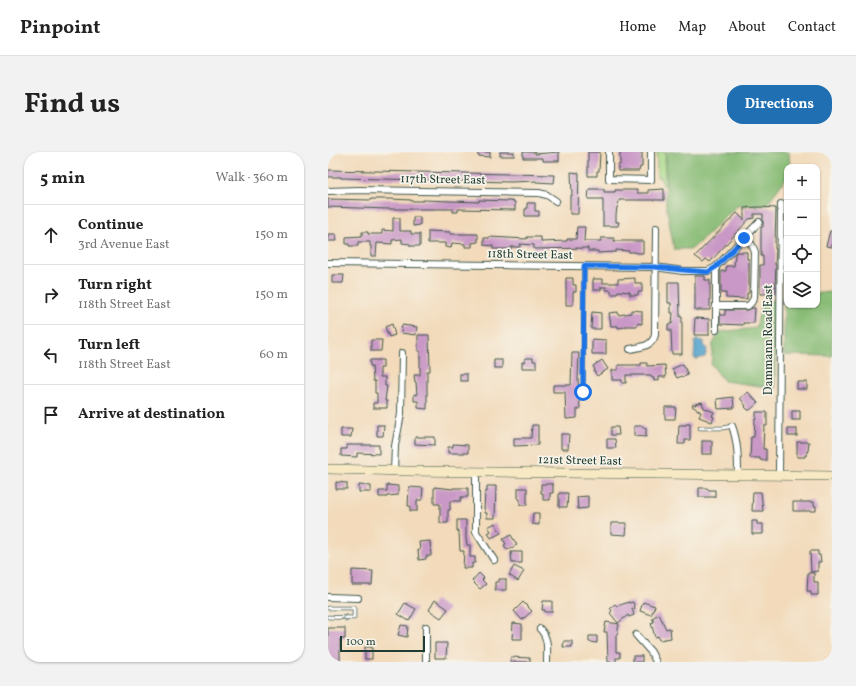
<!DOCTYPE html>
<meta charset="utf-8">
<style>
:root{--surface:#fff;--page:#f2f2f2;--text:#222;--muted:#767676;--line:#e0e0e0;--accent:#1f6fb2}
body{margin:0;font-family:Vollkorn,serif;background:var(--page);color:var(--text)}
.controls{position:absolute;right:12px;top:12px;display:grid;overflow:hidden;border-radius:8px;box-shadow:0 1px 3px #0004}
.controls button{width:36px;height:36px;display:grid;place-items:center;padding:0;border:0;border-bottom:1px solid var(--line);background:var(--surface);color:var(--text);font:20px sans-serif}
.scale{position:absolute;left:12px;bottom:10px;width:85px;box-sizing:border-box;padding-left:4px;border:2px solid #1f3d34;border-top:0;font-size:11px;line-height:14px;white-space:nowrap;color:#1f3d34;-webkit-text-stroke:3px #f7f3e8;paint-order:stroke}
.stop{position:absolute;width:12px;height:12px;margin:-9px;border:3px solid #1a73e8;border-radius:50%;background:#fff}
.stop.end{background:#1a73e8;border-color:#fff;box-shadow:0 1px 4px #0008}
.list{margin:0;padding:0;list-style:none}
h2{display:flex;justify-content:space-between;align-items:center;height:52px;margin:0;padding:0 16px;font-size:17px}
h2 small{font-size:13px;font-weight:400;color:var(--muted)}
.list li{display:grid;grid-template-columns:26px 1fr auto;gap:12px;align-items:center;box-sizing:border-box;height:60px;padding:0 16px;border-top:1px solid var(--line)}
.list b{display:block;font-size:15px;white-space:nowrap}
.list p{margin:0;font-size:13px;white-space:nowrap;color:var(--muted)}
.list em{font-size:13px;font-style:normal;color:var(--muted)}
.icon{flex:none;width:22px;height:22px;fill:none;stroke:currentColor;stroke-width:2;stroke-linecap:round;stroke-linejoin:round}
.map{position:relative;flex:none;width:504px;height:510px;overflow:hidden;border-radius:16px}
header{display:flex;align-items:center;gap:24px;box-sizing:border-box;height:56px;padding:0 20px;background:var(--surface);border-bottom:1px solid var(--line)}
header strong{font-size:19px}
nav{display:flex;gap:22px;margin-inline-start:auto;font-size:14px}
.intro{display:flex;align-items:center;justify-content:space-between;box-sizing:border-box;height:96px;padding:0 24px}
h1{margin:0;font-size:28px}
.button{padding:10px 18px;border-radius:16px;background:var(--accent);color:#fff;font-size:14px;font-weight:700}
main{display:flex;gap:24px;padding:0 24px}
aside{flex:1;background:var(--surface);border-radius:16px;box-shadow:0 1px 3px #0004}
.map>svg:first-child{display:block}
.green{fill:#abdc8a;stroke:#658c5f}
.forest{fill:#88bc76;stroke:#547c55}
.water{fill:#52a3cd;stroke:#387080}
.building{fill:#c998c6}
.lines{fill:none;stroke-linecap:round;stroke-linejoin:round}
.lane-casing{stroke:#3f5548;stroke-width:4.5}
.street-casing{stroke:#3f5548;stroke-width:8}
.secondary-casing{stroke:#3f5548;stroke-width:10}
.lane{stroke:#fff;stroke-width:3}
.street{stroke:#fff;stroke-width:6}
.secondary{stroke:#f6e9c3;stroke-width:9}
.oneway{stroke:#8f9e9a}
.route{stroke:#1a73e8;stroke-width:5}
.labels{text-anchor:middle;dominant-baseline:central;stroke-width:3.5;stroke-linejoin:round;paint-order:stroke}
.street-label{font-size:12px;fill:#1f3d34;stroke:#f7f3e8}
</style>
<header>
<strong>Pinpoint</strong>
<nav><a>Home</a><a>Map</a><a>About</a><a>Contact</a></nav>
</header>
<div class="intro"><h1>Find us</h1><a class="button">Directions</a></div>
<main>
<aside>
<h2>5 min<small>Walk · 360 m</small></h2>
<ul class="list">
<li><svg class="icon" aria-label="ahead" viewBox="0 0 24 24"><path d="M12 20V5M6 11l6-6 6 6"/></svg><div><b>Continue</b><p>3rd Avenue East</p></div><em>150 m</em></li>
<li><svg class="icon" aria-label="right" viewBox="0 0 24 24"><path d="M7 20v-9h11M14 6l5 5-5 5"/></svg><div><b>Turn right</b><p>118th Street East</p></div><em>150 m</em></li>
<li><svg class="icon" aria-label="left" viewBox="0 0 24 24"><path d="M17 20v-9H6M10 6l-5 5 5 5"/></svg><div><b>Turn left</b><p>118th Street East</p></div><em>60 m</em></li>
<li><svg class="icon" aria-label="arrive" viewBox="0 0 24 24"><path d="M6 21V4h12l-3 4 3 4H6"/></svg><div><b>Arrive at destination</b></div></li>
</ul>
</aside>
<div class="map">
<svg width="504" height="510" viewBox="0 0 504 510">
<rect width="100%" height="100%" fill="#f7f3e8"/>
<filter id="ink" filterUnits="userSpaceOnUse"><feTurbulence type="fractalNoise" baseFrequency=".025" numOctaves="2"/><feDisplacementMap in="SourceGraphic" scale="8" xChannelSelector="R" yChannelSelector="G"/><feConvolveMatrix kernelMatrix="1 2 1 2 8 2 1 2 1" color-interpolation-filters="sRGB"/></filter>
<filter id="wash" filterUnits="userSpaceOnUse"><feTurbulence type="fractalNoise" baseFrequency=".012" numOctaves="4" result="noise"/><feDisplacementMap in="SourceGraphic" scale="16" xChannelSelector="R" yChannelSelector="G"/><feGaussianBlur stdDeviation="0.9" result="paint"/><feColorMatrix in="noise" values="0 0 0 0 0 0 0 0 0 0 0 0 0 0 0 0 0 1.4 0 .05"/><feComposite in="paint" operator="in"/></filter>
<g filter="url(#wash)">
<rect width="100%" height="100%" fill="#f2daba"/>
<path class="green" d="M329,0H337V34L335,33L332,25H329Z"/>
<g class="forest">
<path d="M338,0H461L462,15H459V25L438,53L409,54L364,97H346L338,53Z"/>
<path d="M504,140V204L456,203V143H459V153H489V141Z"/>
<path d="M447,148V236L396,229L383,212L385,192L391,180L428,176L432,158L435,150Z"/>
</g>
<path class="water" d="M368,188L376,189V193L379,197L377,205L368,207L366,206L367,189Z"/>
<g id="blocks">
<g class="building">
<path d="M150,0H162V5L150,4Z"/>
<rect x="172" y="0" width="14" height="4"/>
<path d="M195,0H207V2L231,0V9H215V6H195Z"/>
<path d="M260,0H272L271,19H269V24H260Z"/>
<path d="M292,0H314V15H312L311,19H290V13H292Z"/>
<path d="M0,18L227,23L226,31L208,30V29L183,30L13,26V25H0Z"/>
<path d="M243,20L251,21L250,62H242V44H244Z"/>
<path d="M261,37H276V40H287V38H309V41H320V38L336,37V48H291L290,55H289L288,63V70H291L290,74H275V47H260Z"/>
<path d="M0,47L43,48V47H62L83,48V49H95V48L151,50V48L182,49L187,50V58L130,57V60H125V57H61L0,55Z"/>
<path d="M199,51H207V59H211V64H197V57H199Z"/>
<path d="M430,55L448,56L447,91V97H448L447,113H448L447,134H448V141L447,142H432V113H435V104H433V75H435V62H426V66L421,67L382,110L378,107L375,110L367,104L409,61L416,68V56Z"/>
<path d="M85,65H92V73L85,74Z"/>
<path d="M65,66H72V79H83V82H92V94H82V92L74,91V87L64,88V92L49,91L48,104H43V94H42V90H30V94H21V92H18V85L34,84V80H40V82H54V78L65,79Z"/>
<path d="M249,75H257L256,89H273V86H286V89H315V101H308V100H301V99L288,98V100L270,101V99H260V96L206,97V93L192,92V95H183V97H165V94L156,93V86H161V85L199,87V85H213V90L239,89V87H248Z"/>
<path d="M100,79L122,80V82H150V90L144,91V95H137V92L124,91L123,96L117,95V91H100Z"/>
<path d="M502,79H504V95L498,94Z"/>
<path d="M0,82H8L9,89H0Z"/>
<path d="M409,100H419V107H421V141H419V147L398,146V141H393V119H398V114H406L407,102Z"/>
<path d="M4,123H16L15,131H4Z"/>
<path d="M367,124H377V128H382V158H367Z"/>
<path d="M238,126H245V133H248V140H245V153H238Z"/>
<path d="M307,126V131H314V140H310V143H302V140L290,139L289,142H283V138H278V135H273V138H265V127H275V131H290V127Z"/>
<path d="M340,130H351L352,165H354V202H344L343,178H340V172H344L345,161H343V151H340Z"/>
<path d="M424,156H427L426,171H415V173L392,172V163H397V158H420Z"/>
<path d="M303,158L314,159V172L309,171V174H297V175L290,176V174H283L281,161L290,160V163L303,161Z"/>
<path d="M264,160L273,161V177H263Z"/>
<path d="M367,166L381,167V183H366Z"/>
<path d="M64,172L67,183L61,185L57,175Z"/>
<path d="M74,173L89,175L88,183L73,181Z"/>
<path d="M90,183H101L102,219H99V257L90,256V249H86V242L89,243L88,230H87L86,223H92V199H90Z"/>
<path d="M264,187L278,188V202H264Z"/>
<path d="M43,188H54L53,199H43Z"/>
<path d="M244,201H251L250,228L252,257H249V266L238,267L237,240H225V233H243Z"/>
<path d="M197,206H205V209H208V216H194V210H197Z"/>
<path d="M42,208H55V216H52V225H57V234H59L57,249H59V256H45V251H49V241H47V229H45L44,214H42Z"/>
<rect x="166" y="208" width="8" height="8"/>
<path d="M274,208L280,217L269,224L266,219L267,218L265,214Z"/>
<path d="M313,211H319V214L337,213L338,225H331V228L326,229V226H324L323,223H298V231H294V228H284V218H290V213H313Z"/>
<path d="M355,212L360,223L355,225L354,224L349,226L344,217Z"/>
<rect x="132" y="222" width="7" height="7"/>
<rect x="469" y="230" width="10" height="7"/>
<path d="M420,240L430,251L422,258H420L417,255L418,254L412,246Z"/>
<path d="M405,245L406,256L390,257L389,247Z"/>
<path d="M374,250L376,256L386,260L384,264L386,265L384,270L371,265L373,260L364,254L365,252L368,253L367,252Z"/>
<path d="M337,255H348L347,267H337Z"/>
<rect x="464" y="259" width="8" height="9"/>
<path d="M428,260H439V274H436L435,297H438V309L432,308V306H422L423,285H426L427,267H428Z"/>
<path d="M358,272H362V288H357V292H350L351,273H358Z"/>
<path d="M49,273H56L55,284H49Z"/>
<path d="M204,273H210V293L186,294V286H203Z"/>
<path d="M306,274H315V276H318V285L306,284Z"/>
<path d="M283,275H290L291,283H283Z"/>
<path d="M13,277H24L23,285H13Z"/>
<rect x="460" y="277" width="9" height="7"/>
<path d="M233,282H241L240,297H233Z"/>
<path d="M87,285H107V293L87,292Z"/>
<path d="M279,287H287L288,296H279Z"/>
<rect x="374" y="289" width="10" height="13"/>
<path d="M469,290H481L480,299H479V303H477V305H469Z"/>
<path d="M125,292L140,293V301H120V295H125Z"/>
<path d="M19,293H51V302L29,301V305L13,304V297H19Z"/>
<path d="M8,330L19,331V337H8Z"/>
<path d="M213,332H225V341H222V348H215V341H213Z"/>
<path d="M31,333L43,334V340H31Z"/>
<path d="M59,333L70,334V343L59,344V345H51V339H59Z"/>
<path d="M159,334H168L167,366H159V361H157V357H156L157,340H159Z"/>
<path d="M81,335L95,336L94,348H89V359H82V354H80Z"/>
<path d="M106,335L125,337V336H140V345H133V349H122V358H120V371H112V352H106Z"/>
<path d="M190,336H199V353H192V347H190Z"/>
<path d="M371,336H379L381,338H387V345H371Z"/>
<path d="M425,340H433L435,359H424Z"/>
<path d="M231,341H240L239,355H231Z"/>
<path d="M260,344V356L250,357L249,345Z"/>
<path d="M465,350H486V354H488V359H465Z"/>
<path d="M205,361H211V373L204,372Z"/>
<path d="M129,368H138V387L139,393H142V405H147V411H144V416H135L136,399H132L131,379H129Z"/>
<path d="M424,369H429V372H435V382H424Z"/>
<path d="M167,371L173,381L163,386L160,381L163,379L160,375Z"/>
<path d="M283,371H299L298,383L283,382Z"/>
<path d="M183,383L189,393L179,398L176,393L178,392L175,387Z"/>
<path d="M102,389L103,404H98V407L91,408L90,398H92L91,390Z"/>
<path d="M482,399H490V403H492L493,410H490V419L483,420Z"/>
<path d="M183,400H194V411H184Z"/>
<path d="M186,414L196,419L190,429L181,423Z"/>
<path d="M24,418L45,419L44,433H24Z"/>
<path d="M151,421L156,426L154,428L158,432L152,437L144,429Z"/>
<path d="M480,421H486V430H490V443H483V439H479Z"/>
<path d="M171,427H178V438H167V430H171Z"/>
<path d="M107,448L120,457L113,466L101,458Z"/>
<path d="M215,449H224V460H217V458H214Z"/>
<path d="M195,450L204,459L194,468L186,459Z"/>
<path d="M301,450V451L305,450L307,457L304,456L306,463L301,465L300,463L290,471L282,461L284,459L282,456L287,452L289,454Z"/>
<path d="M315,450L327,454L323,463L312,459Z"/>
<path d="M77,451L88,457L81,469L70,462Z"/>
<path d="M331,462L338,477L342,476L343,486L331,488L330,484L327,485L323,471L326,470L324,466Z"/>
<path d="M278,470L291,472L289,483H288V500H292V506H288V510H280L279,480H276Z"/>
<path d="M185,471L194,472V487H184Z"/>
<path d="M73,473L80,474L79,485L70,483Z"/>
<path d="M0,476H17V487H12V510H0Z"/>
<path d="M261,484H269V491L261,490Z"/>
<path d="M236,489H244V495H235Z"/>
<path d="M107,491H119L118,506H107Z"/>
<rect x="37" y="495" width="7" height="12"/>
<rect x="305" y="504" width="9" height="6"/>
<path d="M183,505L202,506V510H183Z"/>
</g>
</g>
</g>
<g filter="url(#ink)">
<use href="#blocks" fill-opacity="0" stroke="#3f5548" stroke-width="1"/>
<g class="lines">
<g class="lane-casing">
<g id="lane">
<path d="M255,240L256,114"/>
<path d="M372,276H395L404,274"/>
<path d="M0,456H26V466L0,465"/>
</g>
</g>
<g class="street-casing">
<g id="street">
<path d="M281,0V27L323,28V0"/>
<path d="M0,39L30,38L211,41L219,43L228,49"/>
<path d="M0,111L327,115L355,119H380L388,115L431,70"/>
<path d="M388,154H420L423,151L426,146L427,100L424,93L416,86"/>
<path d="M388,178V115"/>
<path d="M302,197C312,195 324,195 327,183L328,76"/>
<path d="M404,274C410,290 410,306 410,323"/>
<path d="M66,319L67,294L73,262L74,201"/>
<path d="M148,320V380L166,408"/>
<path d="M451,323L453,52"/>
<path d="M0,445L30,446"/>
<path d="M212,477C221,486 219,498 219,510"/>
<path d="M308,483L323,500L328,510"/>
<path d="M98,510V475"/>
</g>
</g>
<g class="secondary-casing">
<path id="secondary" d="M0,317L79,319L504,324"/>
</g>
<use href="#lane" class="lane"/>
<use href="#street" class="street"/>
<use href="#secondary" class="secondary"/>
</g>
<defs><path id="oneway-chevron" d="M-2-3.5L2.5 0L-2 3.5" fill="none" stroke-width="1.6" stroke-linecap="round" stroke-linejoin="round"/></defs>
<use class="oneway" href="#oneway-chevron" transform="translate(17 466) rotate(-179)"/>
</g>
<g class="lines" filter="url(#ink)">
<path class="route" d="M255,240L256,114L327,115L355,118L380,120L388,115L416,86"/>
</g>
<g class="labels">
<g class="street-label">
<text transform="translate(115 28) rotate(1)">117th Street East</text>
<text transform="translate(202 103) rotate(1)">118th Street East</text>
<text transform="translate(441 188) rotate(-90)">Dammann Road East</text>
<text transform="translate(252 309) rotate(1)">121st Street East</text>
</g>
</g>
</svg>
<div class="controls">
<button>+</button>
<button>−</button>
<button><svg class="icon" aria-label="locate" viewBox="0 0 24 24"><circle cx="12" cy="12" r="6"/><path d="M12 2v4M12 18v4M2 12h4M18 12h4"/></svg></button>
<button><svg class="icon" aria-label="layers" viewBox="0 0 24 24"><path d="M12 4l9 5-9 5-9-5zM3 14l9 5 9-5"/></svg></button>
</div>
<div class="scale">100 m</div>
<div class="stop" style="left:255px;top:240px"></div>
<div class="stop end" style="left:416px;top:86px"></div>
</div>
</main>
